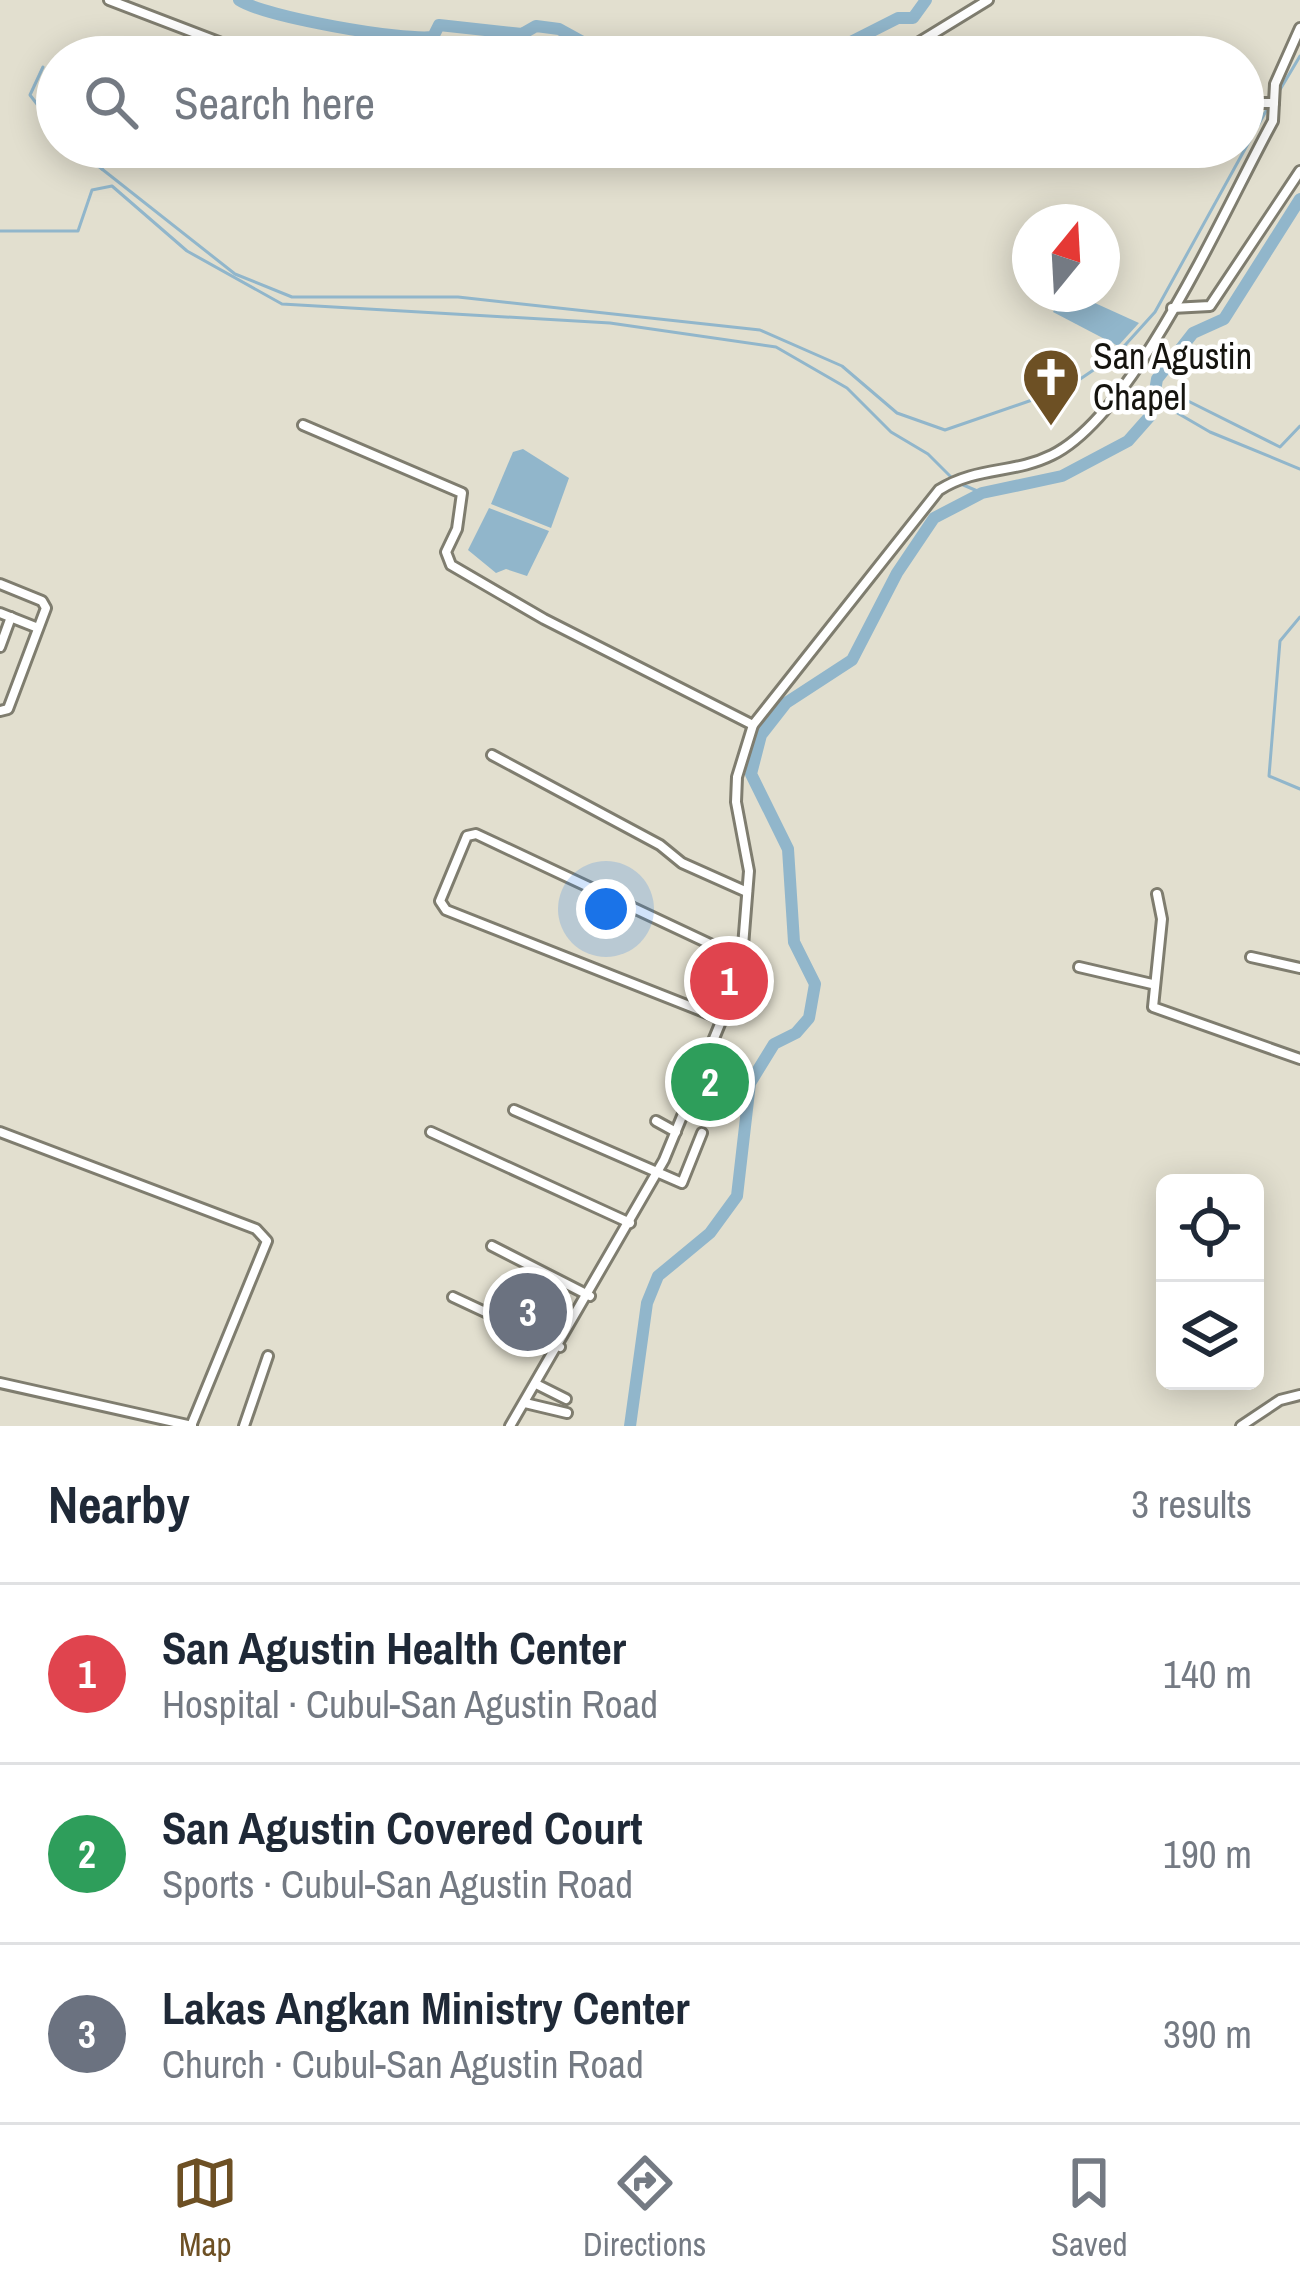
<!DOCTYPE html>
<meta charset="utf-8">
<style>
:root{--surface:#fff;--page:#f2f2f3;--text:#1f2937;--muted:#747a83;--line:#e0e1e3;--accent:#6d5024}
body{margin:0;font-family:"Archivo Narrow",sans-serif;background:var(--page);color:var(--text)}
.controls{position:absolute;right:36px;bottom:36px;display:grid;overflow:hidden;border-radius:18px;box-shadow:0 6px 30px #0003}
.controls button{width:108px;height:108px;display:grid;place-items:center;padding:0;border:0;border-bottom:3px solid var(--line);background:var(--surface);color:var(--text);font:60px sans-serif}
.compass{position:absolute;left:1012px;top:204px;width:108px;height:108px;border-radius:50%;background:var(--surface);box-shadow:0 6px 30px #0003;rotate:18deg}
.you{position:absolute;left:606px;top:909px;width:42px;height:42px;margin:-30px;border:9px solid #fff;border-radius:50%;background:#1a73e8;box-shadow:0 0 0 18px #1a73e833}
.badge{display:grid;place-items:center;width:78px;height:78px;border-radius:50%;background:var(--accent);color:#fff;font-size:39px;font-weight:700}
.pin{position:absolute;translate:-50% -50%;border:6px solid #fff;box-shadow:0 3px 12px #0006}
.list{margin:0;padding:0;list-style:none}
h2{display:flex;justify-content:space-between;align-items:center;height:156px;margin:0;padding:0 48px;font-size:51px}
h2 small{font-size:39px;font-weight:400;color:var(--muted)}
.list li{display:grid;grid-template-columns:78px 1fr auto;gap:36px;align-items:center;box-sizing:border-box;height:180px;padding:0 48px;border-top:3px solid var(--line)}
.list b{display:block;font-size:45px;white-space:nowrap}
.list p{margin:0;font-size:39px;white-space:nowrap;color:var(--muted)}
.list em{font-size:39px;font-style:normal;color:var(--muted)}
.icon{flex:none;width:66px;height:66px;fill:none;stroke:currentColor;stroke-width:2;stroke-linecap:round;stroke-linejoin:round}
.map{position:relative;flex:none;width:1300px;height:1426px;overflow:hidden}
.search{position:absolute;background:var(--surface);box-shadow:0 6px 30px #0003;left:36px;right:36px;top:36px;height:132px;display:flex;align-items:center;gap:30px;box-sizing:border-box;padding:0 42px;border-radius:66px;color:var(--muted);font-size:45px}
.sheet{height:696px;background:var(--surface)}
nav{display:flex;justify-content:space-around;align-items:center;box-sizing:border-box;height:168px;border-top:3px solid var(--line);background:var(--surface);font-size:33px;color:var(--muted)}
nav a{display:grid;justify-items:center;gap:6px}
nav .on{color:var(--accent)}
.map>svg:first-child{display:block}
.water{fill:#91b6cb}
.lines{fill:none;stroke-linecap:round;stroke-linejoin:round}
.stream{stroke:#91b6cb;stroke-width:3}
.river{stroke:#91b6cb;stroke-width:12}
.minor-casing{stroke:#7f7d6f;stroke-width:14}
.minor{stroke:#fff;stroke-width:8}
.labels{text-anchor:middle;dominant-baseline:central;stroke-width:9;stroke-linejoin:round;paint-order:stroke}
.poi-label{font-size:36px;fill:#15140f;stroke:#fff;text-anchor:start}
</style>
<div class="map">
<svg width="1300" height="1426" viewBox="0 0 1300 1426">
<rect width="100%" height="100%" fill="#e2dfcf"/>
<g class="water">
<path d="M1062,294H1075L1139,323L1118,346L1053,312Z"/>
<path d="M523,449L569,478L551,528L491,504L513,452Z"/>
<path d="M489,508L549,531L527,576L506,569L496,573L468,550Z"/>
</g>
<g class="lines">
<g class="stream">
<path d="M43,67L30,95L57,130"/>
<path d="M1278,93L1300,56"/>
<path d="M74,147L235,274L292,297H458L760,330L842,366L897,413L945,430L1035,399L1058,383L1067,388L1117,354L1155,312L1266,111"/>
<path d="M102,169L103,147"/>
<path d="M0,231H78L92,190L112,186L187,251L282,304L610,323L776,347L847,388L891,432L928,454L951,477"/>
<path d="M1176,395L1280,447L1300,426"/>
<path d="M1155,400L1210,432L1300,469"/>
<path d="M961,484L982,493"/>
<path d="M1300,617L1280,641L1269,776L1300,789"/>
</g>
<g class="river">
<path d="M239,0C265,17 402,41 433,37L439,25L522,34L536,26L559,29L599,51L635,43L667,55L699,57"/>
<path d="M821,57L898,18H913L926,0"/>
<path d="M630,1426L647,1303L658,1276L710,1233L737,1196L750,1083L774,1044L796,1033L809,1018L815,984L794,942L788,849L751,774L761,735L786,703L852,660L897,573L934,518L982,493L1062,476L1128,441L1151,415L1157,379L1193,333L1224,319L1300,199"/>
</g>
<g class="minor-casing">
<g id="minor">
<path d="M109,0L258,57"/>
<path d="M895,57L988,0"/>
<path d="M1243,103H1274"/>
<path d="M1172,308L1210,306L1300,171"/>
<path d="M303,425L462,493L457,529L446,552L451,565L544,619L753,725"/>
<path d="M0,584L42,601L46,608L8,709L0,711"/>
<path d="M0,613L38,628"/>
<path d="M0,647L11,617"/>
<path d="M492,755L660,845L682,863L747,892"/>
<path d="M1157,894L1162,919L1153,1007L1300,1059"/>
<path d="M1251,957L1300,968"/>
<path d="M1079,967L1152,984"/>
<path d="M722,1019L446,910L440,901L467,836L476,834L742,959"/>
<path d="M514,1110L682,1183L702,1133"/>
<path d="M656,1121L676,1132"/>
<path d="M0,1132L256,1229L267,1241L191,1426"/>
<path d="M431,1132L630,1223"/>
<path d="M492,1246L590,1296"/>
<path d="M453,1297L560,1347"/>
<path d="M0,1383L192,1426"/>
<path d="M538,1385L566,1399"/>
<path d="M525,1403L567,1413"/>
<path d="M244,1426L268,1356"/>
<path d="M510,1426L664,1160L722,1019L742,959L749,871L736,802L737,777L753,725L939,490C977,466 1014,474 1052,455C1136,414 1226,206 1273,121L1275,84L1300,28"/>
<path d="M1241,1426L1280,1400L1300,1395"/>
</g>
</g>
<use href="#minor" class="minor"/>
</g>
<defs>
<g id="church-pin" transform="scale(3)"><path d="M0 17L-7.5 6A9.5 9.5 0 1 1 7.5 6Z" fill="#6d5024" stroke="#fff"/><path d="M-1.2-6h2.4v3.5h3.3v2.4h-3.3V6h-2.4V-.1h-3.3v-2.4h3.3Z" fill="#fff"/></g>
</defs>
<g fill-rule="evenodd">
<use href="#church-pin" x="1051" y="377"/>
</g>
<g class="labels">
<g class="poi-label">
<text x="1093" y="356">San Agustin<tspan x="1093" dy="41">Chapel</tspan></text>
</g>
</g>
</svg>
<div class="controls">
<button><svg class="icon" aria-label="locate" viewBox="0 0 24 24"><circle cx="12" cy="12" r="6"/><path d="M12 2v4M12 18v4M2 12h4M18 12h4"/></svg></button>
<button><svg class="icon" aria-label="layers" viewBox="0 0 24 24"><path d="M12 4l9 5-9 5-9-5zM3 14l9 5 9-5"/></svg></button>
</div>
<svg class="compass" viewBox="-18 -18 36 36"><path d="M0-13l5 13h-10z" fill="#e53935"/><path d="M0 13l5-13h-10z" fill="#747a83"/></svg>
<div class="you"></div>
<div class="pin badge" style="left:729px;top:981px;background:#e0444e">1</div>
<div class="pin badge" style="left:710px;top:1082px;background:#2e9e5b">2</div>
<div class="pin badge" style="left:528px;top:1312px;background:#6b7280">3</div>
<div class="search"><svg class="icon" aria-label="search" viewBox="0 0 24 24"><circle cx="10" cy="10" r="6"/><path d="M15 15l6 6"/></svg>Search here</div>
</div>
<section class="sheet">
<h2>Nearby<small>3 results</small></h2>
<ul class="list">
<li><span class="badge" style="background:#e0444e">1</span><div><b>San Agustin Health Center</b><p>Hospital · Cubul-San Agustin Road</p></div><em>140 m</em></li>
<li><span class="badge" style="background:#2e9e5b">2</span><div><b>San Agustin Covered Court</b><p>Sports · Cubul-San Agustin Road</p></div><em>190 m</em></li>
<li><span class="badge" style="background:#6b7280">3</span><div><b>Lakas Angkan Ministry Center</b><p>Church · Cubul-San Agustin Road</p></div><em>390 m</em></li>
</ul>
</section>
<nav>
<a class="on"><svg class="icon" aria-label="map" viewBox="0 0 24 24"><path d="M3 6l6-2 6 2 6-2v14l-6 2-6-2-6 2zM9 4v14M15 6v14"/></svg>Map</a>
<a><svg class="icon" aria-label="directions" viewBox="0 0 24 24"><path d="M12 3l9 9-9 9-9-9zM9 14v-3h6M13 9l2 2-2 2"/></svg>Directions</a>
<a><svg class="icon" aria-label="saved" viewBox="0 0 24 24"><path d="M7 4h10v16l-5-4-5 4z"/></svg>Saved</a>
</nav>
